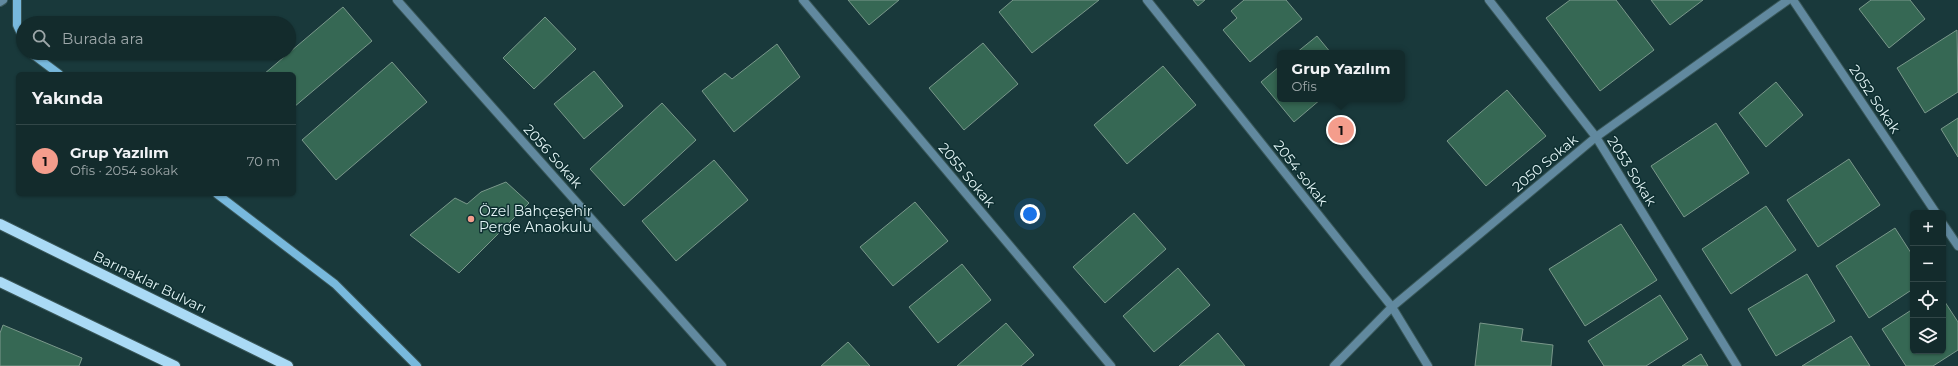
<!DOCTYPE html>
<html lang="tr">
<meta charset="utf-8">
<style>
:root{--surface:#132b2c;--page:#1c3334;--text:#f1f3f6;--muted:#9da7a9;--line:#324748;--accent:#f49d8c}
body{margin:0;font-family:Montserrat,sans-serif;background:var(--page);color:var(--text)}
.controls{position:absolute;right:12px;bottom:12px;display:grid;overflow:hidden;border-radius:6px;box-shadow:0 1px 3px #0004}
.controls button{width:36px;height:36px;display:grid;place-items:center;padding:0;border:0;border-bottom:1px solid var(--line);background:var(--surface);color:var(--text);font:20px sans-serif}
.you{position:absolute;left:1030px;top:214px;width:14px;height:14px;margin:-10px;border:3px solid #fff;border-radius:50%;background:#1a73e8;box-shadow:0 0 0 6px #1a73e833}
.badge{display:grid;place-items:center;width:26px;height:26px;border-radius:50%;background:var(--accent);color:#111;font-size:13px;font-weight:700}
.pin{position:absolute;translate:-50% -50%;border:2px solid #fff;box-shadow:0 1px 4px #0006}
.popup{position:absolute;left:1277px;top:50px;width:128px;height:52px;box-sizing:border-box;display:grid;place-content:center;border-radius:6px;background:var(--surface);filter:drop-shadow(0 1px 3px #0005);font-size:13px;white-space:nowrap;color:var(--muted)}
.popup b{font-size:15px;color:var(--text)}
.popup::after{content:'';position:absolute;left:50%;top:100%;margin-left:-8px;border:8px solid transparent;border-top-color:var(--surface)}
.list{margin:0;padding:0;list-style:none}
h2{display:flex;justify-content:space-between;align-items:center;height:52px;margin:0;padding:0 16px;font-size:17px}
h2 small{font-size:13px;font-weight:400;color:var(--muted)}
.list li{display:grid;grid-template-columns:26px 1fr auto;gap:12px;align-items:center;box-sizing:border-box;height:72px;padding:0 16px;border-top:1px solid var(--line)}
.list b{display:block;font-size:15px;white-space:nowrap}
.list p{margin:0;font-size:13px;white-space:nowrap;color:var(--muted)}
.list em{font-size:13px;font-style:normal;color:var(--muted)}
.icon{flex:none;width:22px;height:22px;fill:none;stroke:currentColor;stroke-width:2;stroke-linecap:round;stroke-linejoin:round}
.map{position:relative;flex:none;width:1958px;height:366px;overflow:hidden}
.search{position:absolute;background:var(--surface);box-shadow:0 1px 3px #0004;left:16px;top:16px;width:280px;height:44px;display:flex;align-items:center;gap:10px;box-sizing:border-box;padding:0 14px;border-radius:22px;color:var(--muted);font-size:15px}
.panel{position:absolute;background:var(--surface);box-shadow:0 1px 3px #0004;left:16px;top:72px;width:280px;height:124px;border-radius:6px}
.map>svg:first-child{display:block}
.building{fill:#366854;stroke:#7a988b}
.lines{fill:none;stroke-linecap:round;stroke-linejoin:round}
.street-casing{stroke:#395759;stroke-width:10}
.secondary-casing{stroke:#395759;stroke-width:10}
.primary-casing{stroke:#395759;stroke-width:12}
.street{stroke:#61899f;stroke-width:8}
.secondary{stroke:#78b9dd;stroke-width:8}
.primary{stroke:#aadaf5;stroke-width:10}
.poi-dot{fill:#f49d8c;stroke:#0e2f31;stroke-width:1.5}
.labels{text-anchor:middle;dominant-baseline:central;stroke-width:3;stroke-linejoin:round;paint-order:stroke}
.street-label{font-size:14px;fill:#e2f4f5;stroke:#0e2f31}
.poi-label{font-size:14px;fill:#e2f4f5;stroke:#0e2f31;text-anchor:start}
</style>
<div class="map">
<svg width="1958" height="366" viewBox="0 0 1958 366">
<rect width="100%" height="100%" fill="#19393b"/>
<g class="building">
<path d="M848,0H899L869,25Z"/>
<path d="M1013,0H1099L1032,53L999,12Z"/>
<path d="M1193,0H1205L1198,6Z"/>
<path d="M1244,0H1286L1302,19L1250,62L1223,30L1237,18L1231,11Z"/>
<path d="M1570,0H1616L1654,50L1600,91L1546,18Z"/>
<path d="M1651,0H1703L1670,25Z"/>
<path d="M1871,0H1910L1925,19L1889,48L1859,9Z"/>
<path d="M343,7L372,41L294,107V74H264Z"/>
<path d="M545,17L576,49L534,89L503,58Z"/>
<path d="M1957,30L1958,92L1925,113L1897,68Z"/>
<path d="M1317,36L1331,53H1296Z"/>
<path d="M983,43L1018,84L964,130L929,88Z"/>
<path d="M777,44L800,77L734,132L702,91L725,73L732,79Z"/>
<path d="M392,62L427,102L336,180L302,140Z"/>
<path d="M1163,66L1196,105L1127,164L1094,125Z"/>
<path d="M1280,66V99H1321L1294,122L1261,82Z"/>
<path d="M594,71L623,106L584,139L554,104Z"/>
<path d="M1776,82L1803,115L1766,147L1739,113Z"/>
<path d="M1507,90L1546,136L1486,186L1447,141Z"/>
<path d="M662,103L696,140L624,206L590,169Z"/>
<path d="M1958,118V157L1941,129Z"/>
<path d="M1716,123L1749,173L1684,217L1651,166Z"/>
<path d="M1849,159L1880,205L1818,247L1787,200Z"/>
<path d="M714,160L748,200L676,261L642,221Z"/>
<path d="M506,182L529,203L459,273L410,235L455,198L467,204L481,192Z"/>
<path d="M915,202L948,241L893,286L860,247Z"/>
<path d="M1766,206L1796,250L1731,294L1702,249Z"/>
<path d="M1134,213L1166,249L1105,303L1073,267Z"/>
<path d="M1621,224L1657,280L1585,326L1549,269Z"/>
<path d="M1895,228L1913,256V289L1869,318L1836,266Z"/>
<path d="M962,264L991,300L938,343L909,307Z"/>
<path d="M1178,268L1210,305L1154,352L1123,316Z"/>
<path d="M1807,274L1835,321L1776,356L1748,309Z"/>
<path d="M1660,295L1688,339L1646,366H1604L1588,341Z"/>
<path d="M1943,299L1958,322V350L1933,366H1906L1882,329L1913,309V351H1943Z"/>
<path d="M1006,323L1034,355L1021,366H957Z"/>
<path d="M1480,323L1523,329L1521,341L1553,345L1551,366H1475Z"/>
<path d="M3,325L82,358L79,366H0V333Z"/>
<path d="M1218,333L1245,366H1179Z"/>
<path d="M1851,336L1870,366H1802Z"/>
<path d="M848,342L870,366H821Z"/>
<path d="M1701,354L1708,366H1682Z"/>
</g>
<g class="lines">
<g class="street-casing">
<g id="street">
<path d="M397,0L722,366"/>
<path d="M803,0L1111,366"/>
<path d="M1147,0L1392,307L1428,366"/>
<path d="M1489,0L1596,137L1737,366"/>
<path d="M1793,0L1936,213"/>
<path d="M0,2L3,0"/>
<path d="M1943,224L1958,246"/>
<path d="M1334,366L1392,307L1596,137L1788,0"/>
</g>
</g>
<g class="secondary-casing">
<g id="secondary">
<path d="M17,0V25L23,38"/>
<path d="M31,53L59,74"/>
<path d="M217,194L335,284L417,366"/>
</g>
</g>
<g class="primary-casing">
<g id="primary">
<path d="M0,224L288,366"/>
<path d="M0,282L175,366"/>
</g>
</g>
<use href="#street" class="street"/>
<use href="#secondary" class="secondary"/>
<use href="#primary" class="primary"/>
</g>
<circle class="poi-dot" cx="471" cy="219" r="4"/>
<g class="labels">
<g class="street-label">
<text transform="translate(1875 99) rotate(56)">2052 Sokak</text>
<text transform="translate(553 156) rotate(48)">2056 Sokak</text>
<text transform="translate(1545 163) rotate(-40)">2050 Sokak</text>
<text transform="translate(1632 171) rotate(58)">2053 Sokak</text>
<text transform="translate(1301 173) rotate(52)">2054 sokak</text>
<text transform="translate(967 175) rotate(50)">2055 Sokak</text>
<text transform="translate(150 282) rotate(26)">Barınaklar Bulvarı</text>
</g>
<g class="poi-label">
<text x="479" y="211">Özel Bahçeşehir<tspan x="479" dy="16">Perge Anaokulu</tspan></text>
</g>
</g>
</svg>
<div class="controls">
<button>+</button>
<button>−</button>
<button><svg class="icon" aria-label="locate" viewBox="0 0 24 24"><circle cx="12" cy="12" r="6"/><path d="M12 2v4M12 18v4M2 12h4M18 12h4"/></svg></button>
<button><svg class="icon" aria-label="layers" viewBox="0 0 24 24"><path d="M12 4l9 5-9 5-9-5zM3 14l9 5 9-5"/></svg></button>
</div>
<div class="you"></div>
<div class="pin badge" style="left:1341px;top:130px">1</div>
<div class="popup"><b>Grup Yazılım</b>Ofis</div>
<div class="search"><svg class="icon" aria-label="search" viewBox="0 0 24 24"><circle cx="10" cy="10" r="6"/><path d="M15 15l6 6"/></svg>Burada ara</div>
<section class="panel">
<h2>Yakında<small></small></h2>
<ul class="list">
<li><span class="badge">1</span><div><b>Grup Yazılım</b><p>Ofis · 2054 sokak</p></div><em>70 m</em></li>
</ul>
</section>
</div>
